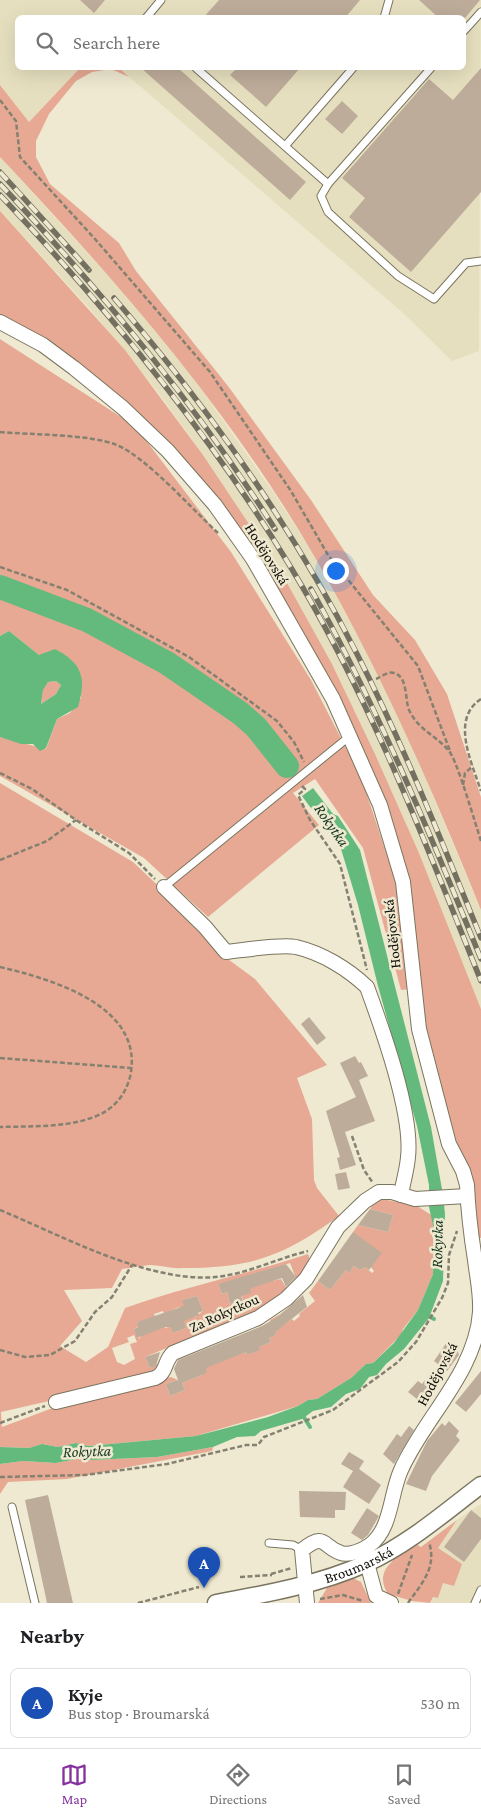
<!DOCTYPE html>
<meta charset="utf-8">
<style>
:root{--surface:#fff;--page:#f6f6f6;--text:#202124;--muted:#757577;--line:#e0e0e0;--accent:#86319f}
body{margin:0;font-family:"Crimson Pro",serif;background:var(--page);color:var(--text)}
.you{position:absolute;left:335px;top:570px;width:18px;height:18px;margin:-12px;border:4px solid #fff;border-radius:50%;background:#1a73e8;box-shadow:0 0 0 8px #1a73e833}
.badge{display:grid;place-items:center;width:32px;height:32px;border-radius:50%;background:var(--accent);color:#fff;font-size:16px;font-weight:700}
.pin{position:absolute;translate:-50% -41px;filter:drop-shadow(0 1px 2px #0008)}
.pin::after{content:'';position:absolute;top:26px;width:18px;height:15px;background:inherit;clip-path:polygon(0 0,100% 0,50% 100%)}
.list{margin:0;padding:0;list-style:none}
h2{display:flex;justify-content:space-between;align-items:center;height:65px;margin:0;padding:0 20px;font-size:21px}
h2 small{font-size:16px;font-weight:400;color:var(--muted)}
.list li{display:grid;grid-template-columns:32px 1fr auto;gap:15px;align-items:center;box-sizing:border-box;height:70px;margin:0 10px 10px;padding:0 10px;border:1px solid var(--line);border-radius:8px}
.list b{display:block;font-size:19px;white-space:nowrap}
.list p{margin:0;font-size:16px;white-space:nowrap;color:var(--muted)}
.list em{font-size:16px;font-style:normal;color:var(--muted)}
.icon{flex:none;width:28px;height:28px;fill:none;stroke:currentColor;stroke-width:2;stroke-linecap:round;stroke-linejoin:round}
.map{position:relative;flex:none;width:481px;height:1603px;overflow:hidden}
.search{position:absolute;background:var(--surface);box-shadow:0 5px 20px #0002;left:15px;right:15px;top:15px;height:55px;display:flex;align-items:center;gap:12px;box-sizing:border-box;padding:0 18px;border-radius:8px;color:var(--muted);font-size:19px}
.sheet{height:145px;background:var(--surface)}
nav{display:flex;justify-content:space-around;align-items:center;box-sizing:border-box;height:70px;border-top:1px solid var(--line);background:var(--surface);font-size:14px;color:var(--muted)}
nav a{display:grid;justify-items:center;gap:2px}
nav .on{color:var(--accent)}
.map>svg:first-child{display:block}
.built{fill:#e6dfbf}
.green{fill:#e7a993;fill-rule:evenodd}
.water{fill:#64ba7d;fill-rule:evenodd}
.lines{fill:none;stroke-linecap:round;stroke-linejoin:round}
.stream{stroke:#64ba7d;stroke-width:4}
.river{stroke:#64ba7d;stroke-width:24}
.building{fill:#beac9a}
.service-casing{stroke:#7a755f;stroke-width:9}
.minor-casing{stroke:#7a755f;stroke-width:16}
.tertiary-casing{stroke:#7a755f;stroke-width:19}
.path{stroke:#858171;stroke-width:2.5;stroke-dasharray:5 2.5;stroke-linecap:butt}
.service{stroke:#fff;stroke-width:7}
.minor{stroke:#fff;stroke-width:14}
.tertiary{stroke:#fff;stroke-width:16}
.rail-casing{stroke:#737061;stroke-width:5.5}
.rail{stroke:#efe9d1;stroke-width:4;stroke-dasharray:11;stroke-linecap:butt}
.labels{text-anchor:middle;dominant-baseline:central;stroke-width:5;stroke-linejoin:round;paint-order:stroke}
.street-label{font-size:15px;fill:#0f0d06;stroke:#efe9d1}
.water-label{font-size:16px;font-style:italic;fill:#12371e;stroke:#efe9d1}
</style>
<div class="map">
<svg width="481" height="1603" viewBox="0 0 481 1603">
<rect width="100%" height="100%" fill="#efe9d1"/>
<g class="built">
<path d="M0,0H481L479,351L452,361L403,313L119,68H464V18H18V68H80L29,122L0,85Z"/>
<path d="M0,157L116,284L187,369L274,493L313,553L364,647L409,739L481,910V1009L419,853L375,754L332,664L281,572L203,455L157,391L89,308L0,211Z"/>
<path d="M481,1504V1603H431L433,1597L438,1598L443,1583L438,1548L458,1519Z"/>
</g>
<g class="green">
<path d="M80,68H119L129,77L111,69L92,72L76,81L49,114L36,141V157L50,184L119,243L136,271L228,386L311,500L373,595L415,640L447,694L481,797V910C432,788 379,668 313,554C228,408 116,280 0,157V85L29,122Z"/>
<path d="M0,211L125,350L203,455L281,572L332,664L375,754L419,853L481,1009V1238L475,1237L470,1188L433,1061L424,1019L410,879L387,804L337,697L208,488L173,446L79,364L0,314Z"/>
<path d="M0,339L135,426L231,552L311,680L361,777L396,882L411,989L401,990L363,848L315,779L293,793L319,825L208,917L144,858L0,776V737L46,749L57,719L70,713L81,698V676L39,655L9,631L0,636Z"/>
<path d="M56,681L61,685L56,694L41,704L43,689L48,682Z"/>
<path d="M0,783L133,862L185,911L221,954L255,979L327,1065L297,1078L312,1119L314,1180L317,1188L339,1216C284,1256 252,1268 183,1268C172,1269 160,1265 149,1265C140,1266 131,1268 122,1269L112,1288L64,1290L82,1321L60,1346L86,1362L108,1347L125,1308C186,1286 248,1274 308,1254C313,1265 304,1272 297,1281L290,1263L271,1269L270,1274L272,1281L281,1279L287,1289L256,1311L145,1357L150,1368L161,1363V1369L71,1396L1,1412L2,1427L58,1406L171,1377L178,1380L166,1384L170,1396L185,1390L182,1383L202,1375L205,1367L246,1352L247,1355L259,1350V1347L271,1342L269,1338L276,1335L270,1320L279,1315L286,1323L292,1319L294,1321L300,1316L299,1314L315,1301L309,1293L318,1281L330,1290L346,1270L349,1273L354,1266L360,1270L365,1267L372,1273L374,1271L367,1262L353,1232L358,1225L388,1232L393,1215L370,1209L377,1198L417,1206L433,1216V1274L418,1310L403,1329L401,1335L373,1363L366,1364L351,1378L317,1399L308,1400L298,1406L196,1436L89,1446L76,1443L58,1447L42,1444L29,1448L0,1447ZM218,1284L240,1293L243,1300L230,1304L227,1292L222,1294ZM197,1296L203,1311L195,1317L182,1300ZM179,1307L186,1328L173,1333L170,1311ZM163,1311L169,1327L165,1328V1325L141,1336L139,1339L134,1329L139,1326L137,1322L155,1317L154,1314ZM134,1335L137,1342L130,1344L135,1359L124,1365L117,1362L112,1348L129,1342L127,1338Z"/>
<path d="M213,1447L212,1451L67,1479L8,1482L0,1494V1464L23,1461L56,1463L81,1458L92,1460L157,1457Z"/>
<path d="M457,1520L438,1548L462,1564L454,1586L443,1583L438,1598L433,1597L430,1603L412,1601L388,1594C372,1569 398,1557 416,1544L421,1547Z"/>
<path d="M353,1578L361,1582L371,1603H318L327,1588Z"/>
</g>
<g class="water">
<path d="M9,631L39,655L55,649C82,663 87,678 78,707L57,719L46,748L40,751L33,744H21L0,737V636ZM56,681L61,685L56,694L41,704L43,690L48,682Z"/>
<path d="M313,788L333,814L338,816L360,850L431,1127L443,1195L445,1214L443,1281L429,1318L404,1349L386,1364L377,1375L369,1377L360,1389L346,1394L331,1407L313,1411L302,1419L261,1431L255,1436L237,1437L213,1447L157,1457L92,1460L81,1458L56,1463L23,1461L0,1464V1447L29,1448L42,1444L58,1447L76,1443L89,1446L196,1436L268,1417L298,1406L308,1400L317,1399L351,1378L366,1364L373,1363L394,1343L418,1310L433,1274L434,1230L429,1207V1185L417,1126L378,986L358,905L341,849L302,796Z"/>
</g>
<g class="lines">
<g class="stream">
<path d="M425,1314L434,1319"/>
<path d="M302,1414L310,1427"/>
</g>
<path class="river" d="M0,587L87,620L167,663L240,713L256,727L287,766"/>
</g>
<g class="building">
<path d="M80,0H105L94,13Z"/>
<path d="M219,0H360L345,18H203Z"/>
<path d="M419,0H480L465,18H439Z"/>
<path d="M141,68H178L306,182L290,200Z"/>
<path d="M237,68H300L266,107L230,75Z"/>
<path d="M481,68V192L411,272L349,217L365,198L342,178L429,79L453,100Z"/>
<path d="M342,101L358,116L342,134L325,119Z"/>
<path d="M309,1017L326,1038L317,1045L301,1024Z"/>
<path d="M355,1056L359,1063L361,1062L368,1076L359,1080L375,1121L345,1132L356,1165L340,1170L337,1158L340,1157L326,1111L356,1097L340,1063Z"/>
<path d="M346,1172L350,1188L338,1190L335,1174Z"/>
<path d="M370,1209L393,1215L388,1232L358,1225Z"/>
<path d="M353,1232L382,1253L369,1270L365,1267L360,1270L354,1266L349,1273L346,1270L330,1290L318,1281Z"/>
<path d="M286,1264L296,1277L286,1287L282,1278L260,1285L250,1289L251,1293L241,1296L243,1301L230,1304L227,1292L222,1294L218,1284Z"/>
<path d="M303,1295L307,1307L275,1332L276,1335L269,1338L271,1342L259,1347L260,1350L247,1355L246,1352L206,1368L207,1372L202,1375L182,1383L185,1390L170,1396L166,1384L178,1380L174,1369L178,1360L262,1326L276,1318Z"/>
<path d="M197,1296L203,1311L198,1313L199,1315L184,1321L186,1328L173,1333L171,1327H165L137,1338L134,1329L138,1327L137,1322L184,1306L182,1300Z"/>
<path d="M447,1342L457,1350L459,1355L447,1371L434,1361Z"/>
<path d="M160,1352L156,1366L150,1368L145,1357Z"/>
<path d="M481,1371V1394L466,1412L455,1403Z"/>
<path d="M425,1380L434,1387L422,1403L408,1392L418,1381L422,1384Z"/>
<path d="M449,1421L459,1431L456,1436L460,1440L432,1476L426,1491L406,1484L427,1441L442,1423L445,1426Z"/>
<path d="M409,1426L414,1430L394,1464L383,1454L397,1434L401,1437Z"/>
<path d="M349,1452L364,1461L359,1469L381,1485L369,1504L343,1487L353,1471L341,1464Z"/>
<path d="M299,1491L346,1492L345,1510H335V1518L300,1517Z"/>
<path d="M48,1495L73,1603H47L25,1500Z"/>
<path d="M367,1508L379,1516L368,1535L362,1540L351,1533Z"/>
<path d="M471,1510L481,1518V1539L464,1562L444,1547Z"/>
</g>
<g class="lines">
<g class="service-casing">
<g id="service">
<path d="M146,18L161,0"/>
<path d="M384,18L389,0"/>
<path d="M464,31L481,12"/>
<path d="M196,68L328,184"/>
<path d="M431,68L328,184L321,196L328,212L398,276L434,299L466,263L481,261"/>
<path d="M286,145L353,68"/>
<path d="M164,887L350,736"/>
<path d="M12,1507L35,1603"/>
<path d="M269,1543L293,1545L302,1550"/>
<path d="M475,1603L481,1590"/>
</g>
</g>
<g class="minor-casing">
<g id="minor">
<path d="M0,322L43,345L74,368L123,408L168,451L215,505L253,559L333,699L380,805L403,882L419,1029L449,1144L463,1171L467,1185C468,1210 471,1235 475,1260C477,1277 481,1294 480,1312C476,1372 424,1418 401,1470C390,1494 392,1528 370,1545C363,1550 349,1556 341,1553C322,1547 326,1531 302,1550L307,1603"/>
<path d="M164,887L205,927L226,952C244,950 280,944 296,947C322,953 348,969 367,987C382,1028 413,1114 408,1157C407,1170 403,1182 401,1195"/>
<path d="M56,1402L155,1378C167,1373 164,1361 173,1353L258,1318L286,1299L306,1279L338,1227L365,1201L379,1192H392L415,1199L467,1196"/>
<path d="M367,1563L376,1596L391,1603"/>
</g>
</g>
<g class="tertiary-casing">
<g id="tertiary">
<path id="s1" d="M216,1603C266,1594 321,1584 367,1563C409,1544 445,1512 481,1485"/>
</g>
</g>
<g class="path">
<path d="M0,100L16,121L20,157L95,239L210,372L291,491L328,555L418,666L450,751"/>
<path d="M0,432C32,435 90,434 117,445C147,458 192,509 218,533"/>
<path d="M0,567L67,590L189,657L277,721L294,742L304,762"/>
<path d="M376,679C381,677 388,671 394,673C408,676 405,701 409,710C419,731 436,735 449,751C457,760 476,826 481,841"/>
<path d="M481,699C450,719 472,763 481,791"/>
<path d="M0,773L32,789L76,820L129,853L155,879"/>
<path d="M463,785L465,773L473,766"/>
<path d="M302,786L305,789L298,795L310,820L340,864L367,970"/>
<path d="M0,860L47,841L76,820"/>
<path d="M0,967C51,979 146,1006 130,1077C125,1096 113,1110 94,1117C64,1128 31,1126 0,1127"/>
<path d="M0,1058L131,1068"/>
<path d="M352,1136L364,1170L373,1183"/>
<path d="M0,1210C63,1236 155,1287 224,1276C253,1271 279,1258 308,1251"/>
<path d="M0,1350L25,1357L50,1355L75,1341L95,1312L112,1297L132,1265"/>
<path d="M0,1423L45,1406"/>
<path d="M0,1477L85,1475L167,1464L246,1445H258L264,1437L333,1410L398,1362L416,1342L442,1298L448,1283L449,1255L457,1231"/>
<path d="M271,1574L292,1568"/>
<path d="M240,1577L272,1575"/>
<path d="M398,1594L412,1555"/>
<path d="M320,1599L343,1595L363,1601"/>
<path d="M138,1603L199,1587"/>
<path d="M408,1603C422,1583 437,1568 429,1542"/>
</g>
<use href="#service" class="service"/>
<use href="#minor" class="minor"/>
<use href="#tertiary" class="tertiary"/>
<g class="rail-casing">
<g id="rail">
<path d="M0,172L89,270"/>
<path d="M0,184C102,292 196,404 275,529"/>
<path d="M0,195C108,309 208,431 290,566C369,696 424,839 481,981"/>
<path d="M114,298C208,407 292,526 357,654C404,746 442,842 481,938"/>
<path d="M311,589C378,708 430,833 481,959"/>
</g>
</g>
<use href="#rail" class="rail"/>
</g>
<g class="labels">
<g class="street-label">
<text transform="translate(267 554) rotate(58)">Hodějovská</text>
<text transform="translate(392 934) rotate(-96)">Hodějovská</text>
<text transform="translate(224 1313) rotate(-24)">Za Rokytkou</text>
<text transform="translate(437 1374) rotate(-62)">Hodějovská</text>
<text stroke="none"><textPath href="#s1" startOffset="148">Broumarská</textPath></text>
</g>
<g class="water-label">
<text transform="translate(332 825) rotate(55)">Rokytka</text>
<text transform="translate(437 1244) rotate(-89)">Rokytka</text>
<text transform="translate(87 1451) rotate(-2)">Rokytka</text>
</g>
</g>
</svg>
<div class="you"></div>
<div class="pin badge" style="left:204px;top:1588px;background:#1a4fb4">A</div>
<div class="search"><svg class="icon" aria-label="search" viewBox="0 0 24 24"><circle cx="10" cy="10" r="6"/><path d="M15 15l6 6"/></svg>Search here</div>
</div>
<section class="sheet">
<h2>Nearby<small></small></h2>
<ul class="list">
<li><span class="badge" style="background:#1a4fb4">A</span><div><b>Kyje</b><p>Bus stop · Broumarská</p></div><em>530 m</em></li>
</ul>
</section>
<nav>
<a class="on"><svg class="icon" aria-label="map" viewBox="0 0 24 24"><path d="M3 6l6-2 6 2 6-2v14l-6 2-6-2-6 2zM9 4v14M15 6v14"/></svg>Map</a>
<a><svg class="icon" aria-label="directions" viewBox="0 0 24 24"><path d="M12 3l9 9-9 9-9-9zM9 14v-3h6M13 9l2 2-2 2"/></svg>Directions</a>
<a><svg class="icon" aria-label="saved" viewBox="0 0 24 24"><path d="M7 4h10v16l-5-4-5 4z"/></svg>Saved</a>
</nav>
